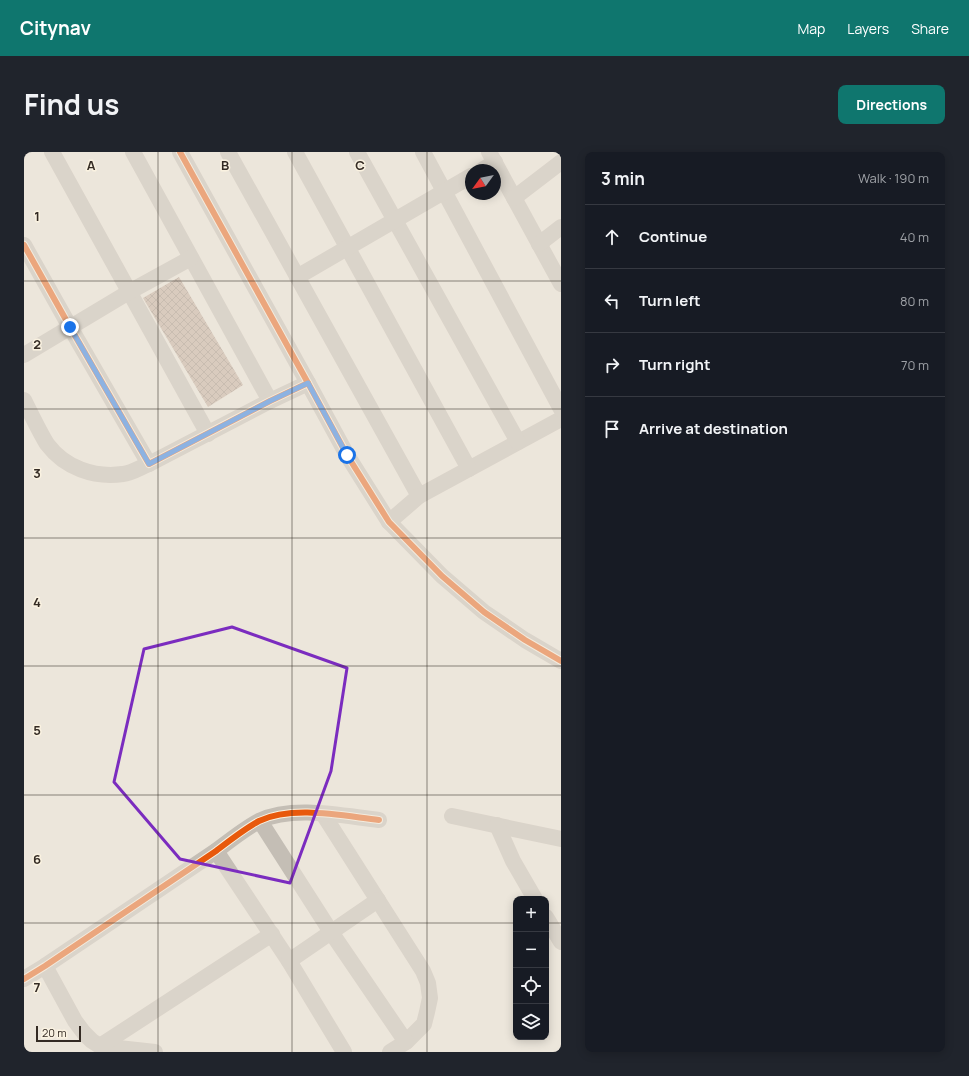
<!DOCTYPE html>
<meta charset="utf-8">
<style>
:root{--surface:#171b24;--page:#20242c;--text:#f1f3f6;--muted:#9ea1a6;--line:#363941;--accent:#0f766e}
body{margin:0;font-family:Manrope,sans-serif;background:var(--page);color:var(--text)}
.controls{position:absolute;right:12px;bottom:12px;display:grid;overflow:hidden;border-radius:8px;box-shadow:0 2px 10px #0003}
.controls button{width:36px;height:36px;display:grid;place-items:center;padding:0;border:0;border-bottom:1px solid var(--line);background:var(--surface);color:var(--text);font:20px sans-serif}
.compass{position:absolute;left:441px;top:12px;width:36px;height:36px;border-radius:50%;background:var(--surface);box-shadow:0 2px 10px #0003;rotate:237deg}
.scale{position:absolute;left:12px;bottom:10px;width:45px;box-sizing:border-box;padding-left:4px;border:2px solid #342b24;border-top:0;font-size:11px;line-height:14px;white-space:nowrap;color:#342b24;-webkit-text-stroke:3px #faf2e1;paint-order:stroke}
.stop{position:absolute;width:12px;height:12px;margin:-9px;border:3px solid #1a73e8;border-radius:50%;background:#fff}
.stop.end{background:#1a73e8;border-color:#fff;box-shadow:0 1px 4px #0008}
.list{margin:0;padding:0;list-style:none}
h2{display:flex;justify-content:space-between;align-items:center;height:52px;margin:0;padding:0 16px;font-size:17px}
h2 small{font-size:13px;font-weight:400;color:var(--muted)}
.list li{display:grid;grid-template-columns:26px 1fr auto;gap:12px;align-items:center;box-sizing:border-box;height:64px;padding:0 16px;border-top:1px solid var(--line)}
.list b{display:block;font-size:15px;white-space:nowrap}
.list em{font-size:13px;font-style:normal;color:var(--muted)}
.icon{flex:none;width:22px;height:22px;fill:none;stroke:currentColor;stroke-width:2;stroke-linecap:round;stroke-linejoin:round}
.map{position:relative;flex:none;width:537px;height:900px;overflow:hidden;border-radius:8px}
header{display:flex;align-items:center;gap:24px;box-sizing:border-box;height:56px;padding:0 20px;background:var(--accent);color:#fff}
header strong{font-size:19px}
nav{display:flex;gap:22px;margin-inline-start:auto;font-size:14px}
.intro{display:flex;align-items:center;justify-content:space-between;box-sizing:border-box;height:96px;padding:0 24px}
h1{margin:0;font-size:28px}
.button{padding:10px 18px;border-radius:8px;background:var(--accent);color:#fff;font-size:14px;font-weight:700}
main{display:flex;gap:24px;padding:0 24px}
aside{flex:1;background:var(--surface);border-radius:8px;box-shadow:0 2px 10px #0003}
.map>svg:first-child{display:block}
.building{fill:url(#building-cross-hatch)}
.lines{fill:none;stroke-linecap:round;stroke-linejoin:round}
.minor{stroke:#c4beb5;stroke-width:16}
.cycleway-casing{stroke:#faf2e1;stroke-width:8}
.cycleway{stroke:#e8590c;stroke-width:6}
.route{stroke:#1a73e8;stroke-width:5}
.marked{fill:none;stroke:#7b2cbf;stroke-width:3;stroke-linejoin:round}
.grid{fill:none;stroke:#342b24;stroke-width:1;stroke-opacity:0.55}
.grid-label{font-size:13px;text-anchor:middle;font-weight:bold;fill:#342b24;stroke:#faf2e1;stroke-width:3;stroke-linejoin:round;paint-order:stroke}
</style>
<header>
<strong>Citynav</strong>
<nav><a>Map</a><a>Layers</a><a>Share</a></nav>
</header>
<div class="intro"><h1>Find us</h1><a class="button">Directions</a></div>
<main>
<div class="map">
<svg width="537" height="900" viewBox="0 0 537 900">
<defs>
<pattern id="building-cross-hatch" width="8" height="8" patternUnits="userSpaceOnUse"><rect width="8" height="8" fill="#c1ac9c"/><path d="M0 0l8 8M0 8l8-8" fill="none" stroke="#9e8c7f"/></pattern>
</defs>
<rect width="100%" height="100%" fill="#ece6db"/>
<path class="building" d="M155,125L219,233L184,255L119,146Z"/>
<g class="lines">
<g class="minor">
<path d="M28,0L184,282"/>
<path d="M109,0L246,249"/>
<path d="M156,0L284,231L323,303L365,370L418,424L460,460L501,488L537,509"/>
<path d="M204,0L395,344L537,267"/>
<path d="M271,0L445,317"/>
<path d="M333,0L494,290"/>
<path d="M399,0L537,257"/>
<path d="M465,0L537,132"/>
<path d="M458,18L471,10"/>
<path d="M490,46L537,10"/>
<path d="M515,92L537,75"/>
<path d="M0,93L46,175L125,312L246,249L284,231"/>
<path d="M273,125L447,24"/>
<path d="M0,203L105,140L167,106"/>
<path d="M0,248C7,262 15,279 23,292C41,316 70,326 99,322C108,321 117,315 125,312"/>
<path d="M365,370L395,344"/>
<path d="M299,662L399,819L404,831L406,846L403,860L400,872L382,890L366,900"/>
<path d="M428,664L537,687"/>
<path d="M236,669L307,780L382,890"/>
<path d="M473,673L489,709L511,747"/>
<path d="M192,699L265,809L320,900"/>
<path d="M522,765L537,790"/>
<path d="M265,809L354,748"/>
<path d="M21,814L51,869L60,881L68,889L76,894L131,900"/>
<path d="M0,827L21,814L192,699C205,689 220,677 235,669C269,653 319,664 355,668"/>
<path d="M76,894L248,782"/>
</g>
<g class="cycleway-casing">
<g id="cycleway">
<path d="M156,0L284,231L323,303L365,370L418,424L460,460L501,488L537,509"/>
<path d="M0,93L46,175L125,312L246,249L284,231"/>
<path d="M0,827L21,814L192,699C205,689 220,677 235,669C269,653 319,664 355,668"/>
</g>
</g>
<use href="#cycleway" class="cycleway"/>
</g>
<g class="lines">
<path class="route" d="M46,175L125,312L246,249L284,231L323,303"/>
</g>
<path d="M0 0H537V900H0ZM208,475L323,516L307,619L266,731L156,707L90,630L120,497Z" fill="#ece6db" fill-opacity=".55" fill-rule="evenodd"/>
<path class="marked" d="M208,475L323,516L307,619L266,731L156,707L90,630L120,497Z"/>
<path class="grid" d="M134,0V900M268,0V900M403,0V900M0,129H537M0,257H537M0,386H537M0,514H537M0,643H537M0,771H492M522,771H537"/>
<g class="grid-label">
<text x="67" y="18">A</text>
<text x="201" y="18">B</text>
<text x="336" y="18">C</text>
<text x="13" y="69">1</text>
<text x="13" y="197">2</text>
<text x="13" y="326">3</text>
<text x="13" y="455">4</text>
<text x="13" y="583">5</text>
<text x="13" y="712">6</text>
<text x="13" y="840">7</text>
</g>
</svg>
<div class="controls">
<button>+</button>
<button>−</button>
<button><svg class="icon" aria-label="locate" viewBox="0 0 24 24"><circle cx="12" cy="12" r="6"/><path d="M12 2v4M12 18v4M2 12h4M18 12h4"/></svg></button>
<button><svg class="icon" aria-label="layers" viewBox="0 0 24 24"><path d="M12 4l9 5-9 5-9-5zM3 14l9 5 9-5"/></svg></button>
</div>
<svg class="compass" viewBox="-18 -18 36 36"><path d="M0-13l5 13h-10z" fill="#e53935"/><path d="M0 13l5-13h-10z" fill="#9ea1a6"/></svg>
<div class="scale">20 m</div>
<div class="stop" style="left:323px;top:303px"></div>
<div class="stop end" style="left:46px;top:175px"></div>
</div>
<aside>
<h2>3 min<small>Walk · 190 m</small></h2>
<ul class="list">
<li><svg class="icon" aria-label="ahead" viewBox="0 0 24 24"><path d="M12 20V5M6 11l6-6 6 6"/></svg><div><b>Continue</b></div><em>40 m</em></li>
<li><svg class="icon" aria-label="left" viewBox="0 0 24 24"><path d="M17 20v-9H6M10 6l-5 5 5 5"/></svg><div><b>Turn left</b></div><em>80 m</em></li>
<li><svg class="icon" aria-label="right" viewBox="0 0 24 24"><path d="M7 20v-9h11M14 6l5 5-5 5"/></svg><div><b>Turn right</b></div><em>70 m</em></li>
<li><svg class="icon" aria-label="arrive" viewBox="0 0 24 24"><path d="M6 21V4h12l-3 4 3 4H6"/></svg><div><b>Arrive at destination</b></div></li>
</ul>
</aside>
</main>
